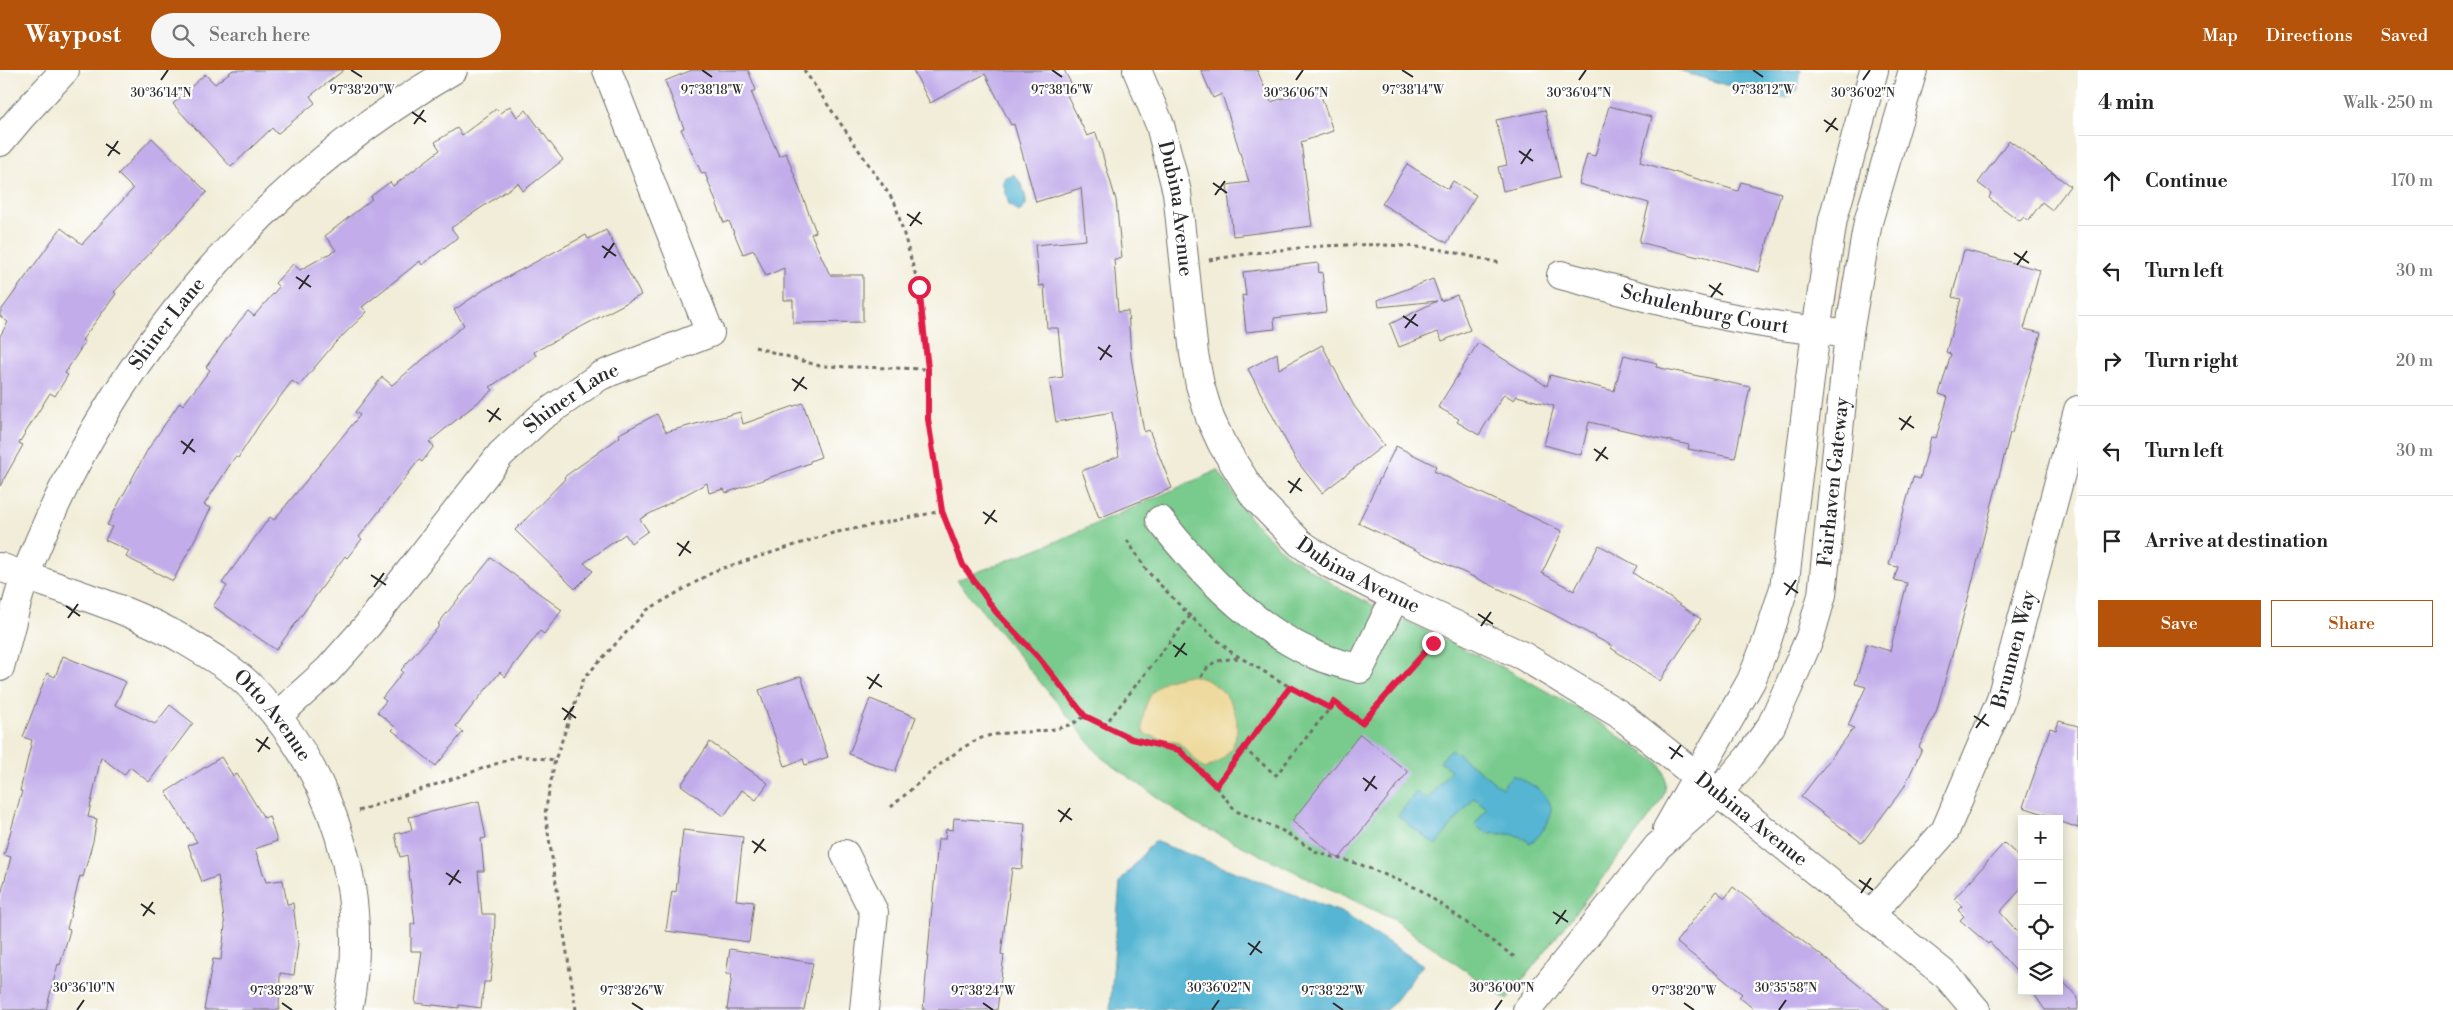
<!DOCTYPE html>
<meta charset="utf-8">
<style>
:root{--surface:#fff;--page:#f6f6f6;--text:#222;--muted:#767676;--line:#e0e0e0;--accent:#b45309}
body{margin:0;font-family:"Libre Bodoni",serif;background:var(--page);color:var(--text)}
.controls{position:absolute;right:15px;bottom:15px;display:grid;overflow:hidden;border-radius:0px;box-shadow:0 2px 12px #0003}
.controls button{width:45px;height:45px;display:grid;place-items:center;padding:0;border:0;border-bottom:1px solid var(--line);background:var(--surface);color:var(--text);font:25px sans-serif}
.stop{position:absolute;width:15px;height:15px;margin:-11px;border:4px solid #e11d48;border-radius:50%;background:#fff}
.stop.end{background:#e11d48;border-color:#fff;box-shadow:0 1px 5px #0008}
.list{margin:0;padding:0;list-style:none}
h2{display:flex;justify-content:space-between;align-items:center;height:65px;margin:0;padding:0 20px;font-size:21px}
h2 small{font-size:16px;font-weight:400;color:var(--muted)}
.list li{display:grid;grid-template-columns:32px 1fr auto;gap:15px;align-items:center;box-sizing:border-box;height:90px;padding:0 20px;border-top:1px solid var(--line)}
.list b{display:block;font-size:19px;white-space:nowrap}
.list em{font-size:16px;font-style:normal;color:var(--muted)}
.actions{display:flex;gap:10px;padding:15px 20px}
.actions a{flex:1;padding:11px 0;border:1px solid var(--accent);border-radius:0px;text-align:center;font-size:18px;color:var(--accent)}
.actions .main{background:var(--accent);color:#fff}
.icon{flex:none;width:28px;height:28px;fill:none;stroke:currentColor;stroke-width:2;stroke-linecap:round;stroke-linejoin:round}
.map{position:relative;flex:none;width:2078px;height:940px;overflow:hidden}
header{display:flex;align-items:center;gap:30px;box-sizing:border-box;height:70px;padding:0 25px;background:var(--accent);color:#fff}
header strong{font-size:24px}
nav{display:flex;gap:28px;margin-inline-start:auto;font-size:18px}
.search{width:350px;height:45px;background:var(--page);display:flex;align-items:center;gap:12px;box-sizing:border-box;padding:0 18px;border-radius:28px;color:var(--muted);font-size:19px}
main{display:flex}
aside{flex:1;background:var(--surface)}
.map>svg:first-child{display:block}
.green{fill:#79cb8d;stroke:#527b5c}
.sand{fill:#eeda9e;stroke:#8c8264}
.water{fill:#54b5d3;stroke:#40707f}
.building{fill:#c2adea}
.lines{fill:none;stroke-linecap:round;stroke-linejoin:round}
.minor-casing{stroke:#706f68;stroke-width:30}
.path{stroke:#706f68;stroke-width:3;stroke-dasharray:4 4;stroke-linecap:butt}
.minor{stroke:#fff;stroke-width:28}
.route{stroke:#e11d48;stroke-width:6}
.ticks{fill:none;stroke:#2b2b2b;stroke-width:2}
.labels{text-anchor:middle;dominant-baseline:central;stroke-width:4.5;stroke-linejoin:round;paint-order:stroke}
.street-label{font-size:20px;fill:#2b2b2b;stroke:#fff}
.ticks-label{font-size:12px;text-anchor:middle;fill:#2b2b2b;stroke:#fff;stroke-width:4.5;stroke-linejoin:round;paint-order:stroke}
</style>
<header>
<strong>Waypost</strong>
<div class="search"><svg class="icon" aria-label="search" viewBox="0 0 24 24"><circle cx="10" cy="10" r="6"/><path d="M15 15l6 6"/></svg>Search here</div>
<nav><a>Map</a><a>Directions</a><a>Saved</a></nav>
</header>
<main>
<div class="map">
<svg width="2078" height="940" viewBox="0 0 2078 940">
<rect width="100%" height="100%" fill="#fff"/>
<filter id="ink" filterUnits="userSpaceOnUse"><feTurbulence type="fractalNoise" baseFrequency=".02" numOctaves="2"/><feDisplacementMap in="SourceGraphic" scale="10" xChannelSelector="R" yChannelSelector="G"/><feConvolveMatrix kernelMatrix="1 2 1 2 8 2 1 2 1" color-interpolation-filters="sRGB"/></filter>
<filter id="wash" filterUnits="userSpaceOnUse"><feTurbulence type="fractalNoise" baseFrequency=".0096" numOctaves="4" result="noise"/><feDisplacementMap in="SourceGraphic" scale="20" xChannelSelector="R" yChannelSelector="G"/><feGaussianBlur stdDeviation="1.12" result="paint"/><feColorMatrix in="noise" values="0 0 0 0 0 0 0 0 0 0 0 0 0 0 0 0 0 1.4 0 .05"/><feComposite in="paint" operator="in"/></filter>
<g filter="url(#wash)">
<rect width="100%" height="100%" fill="#f1edd8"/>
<path class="green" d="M1218,400L1250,448L1286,484L1344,521L1514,603L1580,640L1659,693C1674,719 1661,730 1646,752L1507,930L1394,850L1191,751L1102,688L957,510L1062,469Z"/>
<path class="sand" d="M1188,605C1241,611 1258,680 1204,699L1179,673L1144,664C1139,647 1148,620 1165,611C1172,608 1180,607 1188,605Z"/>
<g class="water">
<path d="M1678,0H1801L1798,20L1787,28L1751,23Z"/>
<path d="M1013,104C1019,107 1027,126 1026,133C1026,137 1022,139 1019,142L1009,135L1003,112L1005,107H1011Z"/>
<path d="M1451,679L1502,718L1512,705C1535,715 1565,730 1544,759C1540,764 1536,770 1530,773C1509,755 1492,773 1475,754L1487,738L1474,728L1436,775L1398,746L1416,722L1427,730L1451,700L1440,692Z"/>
<path d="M1154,771L1343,843L1423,895L1387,940H1110L1120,812Z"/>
</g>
<g id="blocks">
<g class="building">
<path d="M233,0H344L310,26L315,33L277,64L272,58L231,97L173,34L205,4L215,14Z"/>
<path d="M692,0H748L756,20L751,22L779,86L786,83L816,162L811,164L830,205H863V252L793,253V230H784V198L766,206L754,180L743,184L729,151L724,153L705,103L702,104L681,59L684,58L665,11Z"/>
<path d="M913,0H1064L1075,21L1067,25L1087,66L1096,63L1116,130L1122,188L1114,189L1118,242L1128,241L1131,287L1144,362L1149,360L1172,418L1099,448L1082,401L1119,386L1112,342L1056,352L1049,309L1063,307L1058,258H1047L1044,215L1039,216L1035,175L1086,170L1081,118L1036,132L1014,54L1011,55L985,4L930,33Z"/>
<path d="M1201,0H1257L1271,32L1318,17L1333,61L1301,72L1312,156L1233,166L1227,115L1249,112L1222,24L1213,28Z"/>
<path d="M510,36L517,47L526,40L563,90L523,121L518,113L451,158L458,167L422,195L420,191L362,237L367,242L335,273L299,316L292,311L261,352L238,388L235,387L204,435L211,438L173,511L126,487L129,481L105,470L112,457L107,455L148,379L180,332L183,335L210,300L206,297L238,253L248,241L254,246L279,217L275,213L293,194L300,200L336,180L325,166L372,129L370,127L390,112L393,116L440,80L435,72L457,58L462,65L496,39L500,43Z"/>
<path d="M1609,36L1652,47L1640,92L1738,121L1741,112L1781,123L1759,202L1699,185L1698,187L1639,172L1649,133L1579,114L1587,84L1595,86Z"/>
<path d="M1545,40L1560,107L1503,121L1498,97L1507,95L1496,50Z"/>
<path d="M152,68L207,122L114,222L116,224L82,270L85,272L65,303L68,305L55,326L50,323L19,373L23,375L0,416V266L8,252L0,246V242L61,158L82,174L133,119L118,104Z"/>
<path d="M2009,70L2070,116L2052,140L2042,132L2028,151L2024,147L2020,151L1989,128L1991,123L1978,113Z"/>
<path d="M1407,94L1448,119L1453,111L1476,125L1447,173L1382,134Z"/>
<path d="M606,160L641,225L534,282L536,286L490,317L493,320L429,372L434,376L422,392L419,390L359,467L362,469L347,488L345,486L276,580L213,536L227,516L222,513L270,447L274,450L360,345L355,342L382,307L392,315L464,255L454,240L485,219L586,165L588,169Z"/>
<path d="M1964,180L2040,200L2024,259L2041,263L2012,363H2010L1968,529L1936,642L1919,677L1922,679L1904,717L1862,773L1801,727L1854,658L1848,655L1866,617L1855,614L1867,574L1890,581L1907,513L1894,510L1898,497L1889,495L1913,407L1920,409L1931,367L1936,368L1948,327L1939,324L1951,284L1946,282L1961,229L1952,227Z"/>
<path d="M1318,193L1319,203L1322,202L1326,242L1274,248L1275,259L1246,262L1242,225L1246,226L1243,202Z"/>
<path d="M1433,209L1441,231L1457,225L1470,260L1442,271L1438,262L1399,277L1390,254L1437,231L1379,237L1378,230Z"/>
<path d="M1478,273L1547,316L1550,305L1614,321L1624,285L1657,293L1656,297L1750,317L1735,388L1688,379L1689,375L1589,352L1581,385L1544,375L1554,336L1517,326L1514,330L1504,324L1479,365L1457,352L1459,349L1438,337Z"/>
<path d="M1322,275L1354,336L1384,375L1322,423L1296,390L1248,299L1277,283L1279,299Z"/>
<path d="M803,333L821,387L810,391V393L726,423L724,419L709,423L707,413L640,449L648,461L631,473L625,464L584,493L593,501L575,519L515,460L565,409L564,407L620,367L619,364L657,344L666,362L740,342L743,354Z"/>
<path d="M1396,376L1436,396L1434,401L1562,461L1542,503L1574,521L1599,475L1637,496L1633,503L1701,549L1660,611L1611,578L1612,576L1553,544L1358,453Z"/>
<path d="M491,488L562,540L544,564L540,561L505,607L500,602L456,656L463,662L436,696L392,660L395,657L377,642L386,631L382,628L403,602L401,600L440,555L438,554Z"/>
<path d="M63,586L126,612L115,635L155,654L170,635L193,653L149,712L130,697L124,705L101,687L88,747L97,749L93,771L83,807L80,806L67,859L70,860L60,895L58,894L46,940H0V828L11,787L4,785L22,721H20L32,670L23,667L47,603L55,607Z"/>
<path d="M801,606L828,687L805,695L803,689L785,696L759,620Z"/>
<path d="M870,629L916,647L895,702L849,684Z"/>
<path d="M2059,651L2078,656V758L2059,751V749L2023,737L2050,658L2056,660Z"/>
<path d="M1360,664L1408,702L1339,789L1292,751Z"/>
<path d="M710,672L768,713L756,730L742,720L724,746L681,715Z"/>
<path d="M221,687L233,706L237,704L264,748L269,746L277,771L255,779L266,812L283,810L287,834L293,833L298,874L294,905L280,903L279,940H204L213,889L221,890L225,856L218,806L202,812L188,775L197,772L166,722Z"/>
<path d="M479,731L486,768L481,769L484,801H478L482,844H495L494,882L490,912H484L481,938L459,935V938L415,933L422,881H411V854H415L407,785L400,787L395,764L412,760L409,747Z"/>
<path d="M954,748L1025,754L1022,799L1012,798L1001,884L1004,885L997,940H923L938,769H945L946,759L953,760Z"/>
<path d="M683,760L743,767L736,830L754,832L749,872L666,861L672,821L676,822Z"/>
<path d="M2004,773L2022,789V818L2000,842L2022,867V908L1990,872L1988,874L1960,850L1964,846L1958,840L1962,836L1954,829Z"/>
<path d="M1733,817L1836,897L1889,940H1755L1739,927L1742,924L1676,872L1716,821L1725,828Z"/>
<path d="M730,879L813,893L804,940H727L732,904H726Z"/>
<path d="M2059,907L2078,928V940H2045L2032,921H2059Z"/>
</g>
</g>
</g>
<g filter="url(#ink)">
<use href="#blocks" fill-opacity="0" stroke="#706f68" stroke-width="1"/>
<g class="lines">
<g class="minor-casing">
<g id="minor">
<path id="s1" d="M1137,0L1160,55L1177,122L1194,284L1200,315L1210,348L1222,374L1255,427L1300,473L1330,494L1395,527L1523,586L1619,644L1947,906L1976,940"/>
<path d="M0,72L21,47L65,0"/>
<path id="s2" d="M1561,205C1651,229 1741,255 1835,262"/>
<path d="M1160,450C1199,500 1250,554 1309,582C1324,590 1343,594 1360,599L1395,527"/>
<path id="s3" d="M0,497C63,520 131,538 189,573C209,585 231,598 248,614C333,699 372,822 348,940"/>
<path id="s4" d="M0,597C9,566 15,534 26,504C106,294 259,112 453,0"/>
<path id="s5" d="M277,646L328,600L368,555L501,384L541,347L600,306L710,263L607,0"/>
<path d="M1667,759L1751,611L1767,571L1784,518L1816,261L1833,149L1874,0"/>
<path d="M845,784L874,842L864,940"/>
<path id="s6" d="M1871,844L1945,761L2000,632L2078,340"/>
<path id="s7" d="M1527,940L1657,777L1718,723L1749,687L1771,656L1792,609L1810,567L1822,525L1849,263L1868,152L1913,0"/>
</g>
</g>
<g class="path">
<path d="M804,0L895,133L919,217L928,299"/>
<path d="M1209,190C1281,178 1354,170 1427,178C1452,180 1477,189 1502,193"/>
<path d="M755,277L820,296L928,299V349L942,441"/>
<path d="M1127,470L1148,502L1190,546"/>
<path d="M1201,607C1211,589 1220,590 1240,588"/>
<path d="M1104,656L1190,546L1231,582L1305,626L1330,638"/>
<path d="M1243,678L1290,617"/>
<path d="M1215,716L1243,678L1276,705L1335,632L1362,653L1433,573"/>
<path d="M891,737C915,717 959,673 988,666C1021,658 1055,668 1085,646"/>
<path d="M358,741L519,686L555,690"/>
<path d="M576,940L545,743L555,690L584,608L647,540L717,500L833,463L942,441L963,495L995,542L1038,587L1085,646L1132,669L1179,680L1215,716L1236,741L1283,761L1318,783L1359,794L1419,819L1516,888"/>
</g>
<use href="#minor" class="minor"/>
</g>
</g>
<g class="lines" filter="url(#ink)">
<path class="route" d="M919,217L928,299V349L942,441L963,495L996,542L1038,587L1085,646L1132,669L1179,680L1216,716L1290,617L1330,638L1334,632L1362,653L1433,573"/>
</g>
<path class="ticks" d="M351,0L362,7M702,0L712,7M1052,0L1062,7M1402,0L1413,7M1753,0L1763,7M161,10L168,0M1296,10L1303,0M1579,10L1586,0M1863,10L1870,0M412,42L426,52M1824,50L1838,60M414,54L424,40M1826,62L1836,48M106,74L120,84M1519,81L1533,91M108,86L118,71M1521,94L1531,79M1213,113L1227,123M1215,125L1225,111M907,144L922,154M910,156L920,142M602,176L616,186M2014,183L2029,193M604,188L614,173M2017,195L2027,181M296,207L311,217M1709,215L1723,225M299,219L309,205M1711,227L1721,213M1403,246L1418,256M1405,258L1416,244M1098,277L1112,287M1100,290L1110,275M792,309L807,319M794,321L804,307M487,340L501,350M1899,348L1914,358M489,352L499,338M1901,360L1911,346M181,371L195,382M1594,379L1608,389M183,384L193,369M1596,391L1606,377M1288,411L1302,421M1290,423L1300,408M983,442L997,452M985,454L995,440M677,473L691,483M679,486L689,471M371,505L386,515M1784,513L1798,523M374,517L384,503M1786,525L1796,510M66,536L80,546M1478,544L1493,554M68,548L78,534M1481,556L1491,542M1173,575L1187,585M1175,587L1185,573M867,607L882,617M869,619L879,604M562,638L576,648M1974,646L1989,656M564,650L574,636M1976,658L1986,644M256,669L270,679M1669,677L1683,687M258,682L268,667M1671,689L1681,675M1363,708L1377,719M1365,721L1375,706M1058,740L1072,750M1060,752L1070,738M752,771L766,781M754,783L764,769M446,803L461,813M1859,810L1873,820M449,815L459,800M1861,823L1871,808M141,834L155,844M1553,842L1568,852M143,846L153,832M1556,854L1566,840M1248,873L1262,883M1250,885L1260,871M282,933L292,940M632,933L643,940M983,933L993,940M1333,933L1343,940M1684,933L1694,940M77,940L84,930M1212,940L1219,930M1495,940L1502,930M1779,940L1786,930"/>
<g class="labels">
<g class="street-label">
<text stroke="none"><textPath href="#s1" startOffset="145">Dubina Avenue</textPath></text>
<text stroke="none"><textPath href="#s2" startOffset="148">Schulenburg Court</textPath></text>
<text stroke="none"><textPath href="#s4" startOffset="385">Shiner Lane</textPath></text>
<text stroke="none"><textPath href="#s5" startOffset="436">Shiner Lane</textPath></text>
<text stroke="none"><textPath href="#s7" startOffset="630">Fairhaven Gateway</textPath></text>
<text stroke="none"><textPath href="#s1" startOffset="580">Dubina Avenue</textPath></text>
<text stroke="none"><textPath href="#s6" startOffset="306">Brunnen Way</textPath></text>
<text stroke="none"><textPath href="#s3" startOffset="316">Otto Avenue</textPath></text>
<text stroke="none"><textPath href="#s1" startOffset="1045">Dubina Avenue</textPath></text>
</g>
</g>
<g class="ticks-label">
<text x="1763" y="24">97°38'12"W</text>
<text x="362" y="24">97°38'20"W</text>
<text x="712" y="24">97°38'18"W</text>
<text x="1062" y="24">97°38'16"W</text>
<text x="1413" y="24">97°38'14"W</text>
<text x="161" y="27">30°36'14"N</text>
<text x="1296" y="27">30°36'06"N</text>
<text x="1579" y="27">30°36'04"N</text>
<text x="1863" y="27">30°36'02"N</text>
<text x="84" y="922">30°36'10"N</text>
<text x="1219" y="922">30°36'02"N</text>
<text x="1502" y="922">30°36'00"N</text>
<text x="1786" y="922">30°35'58"N</text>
<text x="282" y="925">97°38'28"W</text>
<text x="632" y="925">97°38'26"W</text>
<text x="983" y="925">97°38'24"W</text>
<text x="1333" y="925">97°38'22"W</text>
<text x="1684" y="925">97°38'20"W</text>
</g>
</svg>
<div class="controls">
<button>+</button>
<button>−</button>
<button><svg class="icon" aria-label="locate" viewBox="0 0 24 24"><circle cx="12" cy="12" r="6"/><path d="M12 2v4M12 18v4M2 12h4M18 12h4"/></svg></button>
<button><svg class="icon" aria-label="layers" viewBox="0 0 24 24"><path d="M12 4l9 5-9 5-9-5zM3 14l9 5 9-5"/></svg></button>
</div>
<div class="stop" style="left:919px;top:217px"></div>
<div class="stop end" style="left:1433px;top:573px"></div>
</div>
<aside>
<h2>4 min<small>Walk · 250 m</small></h2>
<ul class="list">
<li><svg class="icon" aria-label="ahead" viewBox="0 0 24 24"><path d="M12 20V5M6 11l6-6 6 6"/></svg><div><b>Continue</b></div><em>170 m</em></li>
<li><svg class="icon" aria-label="left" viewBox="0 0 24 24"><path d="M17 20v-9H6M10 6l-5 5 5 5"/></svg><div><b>Turn left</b></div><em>30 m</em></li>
<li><svg class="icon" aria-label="right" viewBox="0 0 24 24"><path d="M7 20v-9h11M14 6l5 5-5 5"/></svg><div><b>Turn right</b></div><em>20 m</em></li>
<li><svg class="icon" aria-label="left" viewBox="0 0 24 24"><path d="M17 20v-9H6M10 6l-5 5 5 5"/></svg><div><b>Turn left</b></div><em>30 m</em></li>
<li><svg class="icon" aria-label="arrive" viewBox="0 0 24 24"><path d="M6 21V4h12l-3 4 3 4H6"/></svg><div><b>Arrive at destination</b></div></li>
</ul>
<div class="actions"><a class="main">Save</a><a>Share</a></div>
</aside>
</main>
